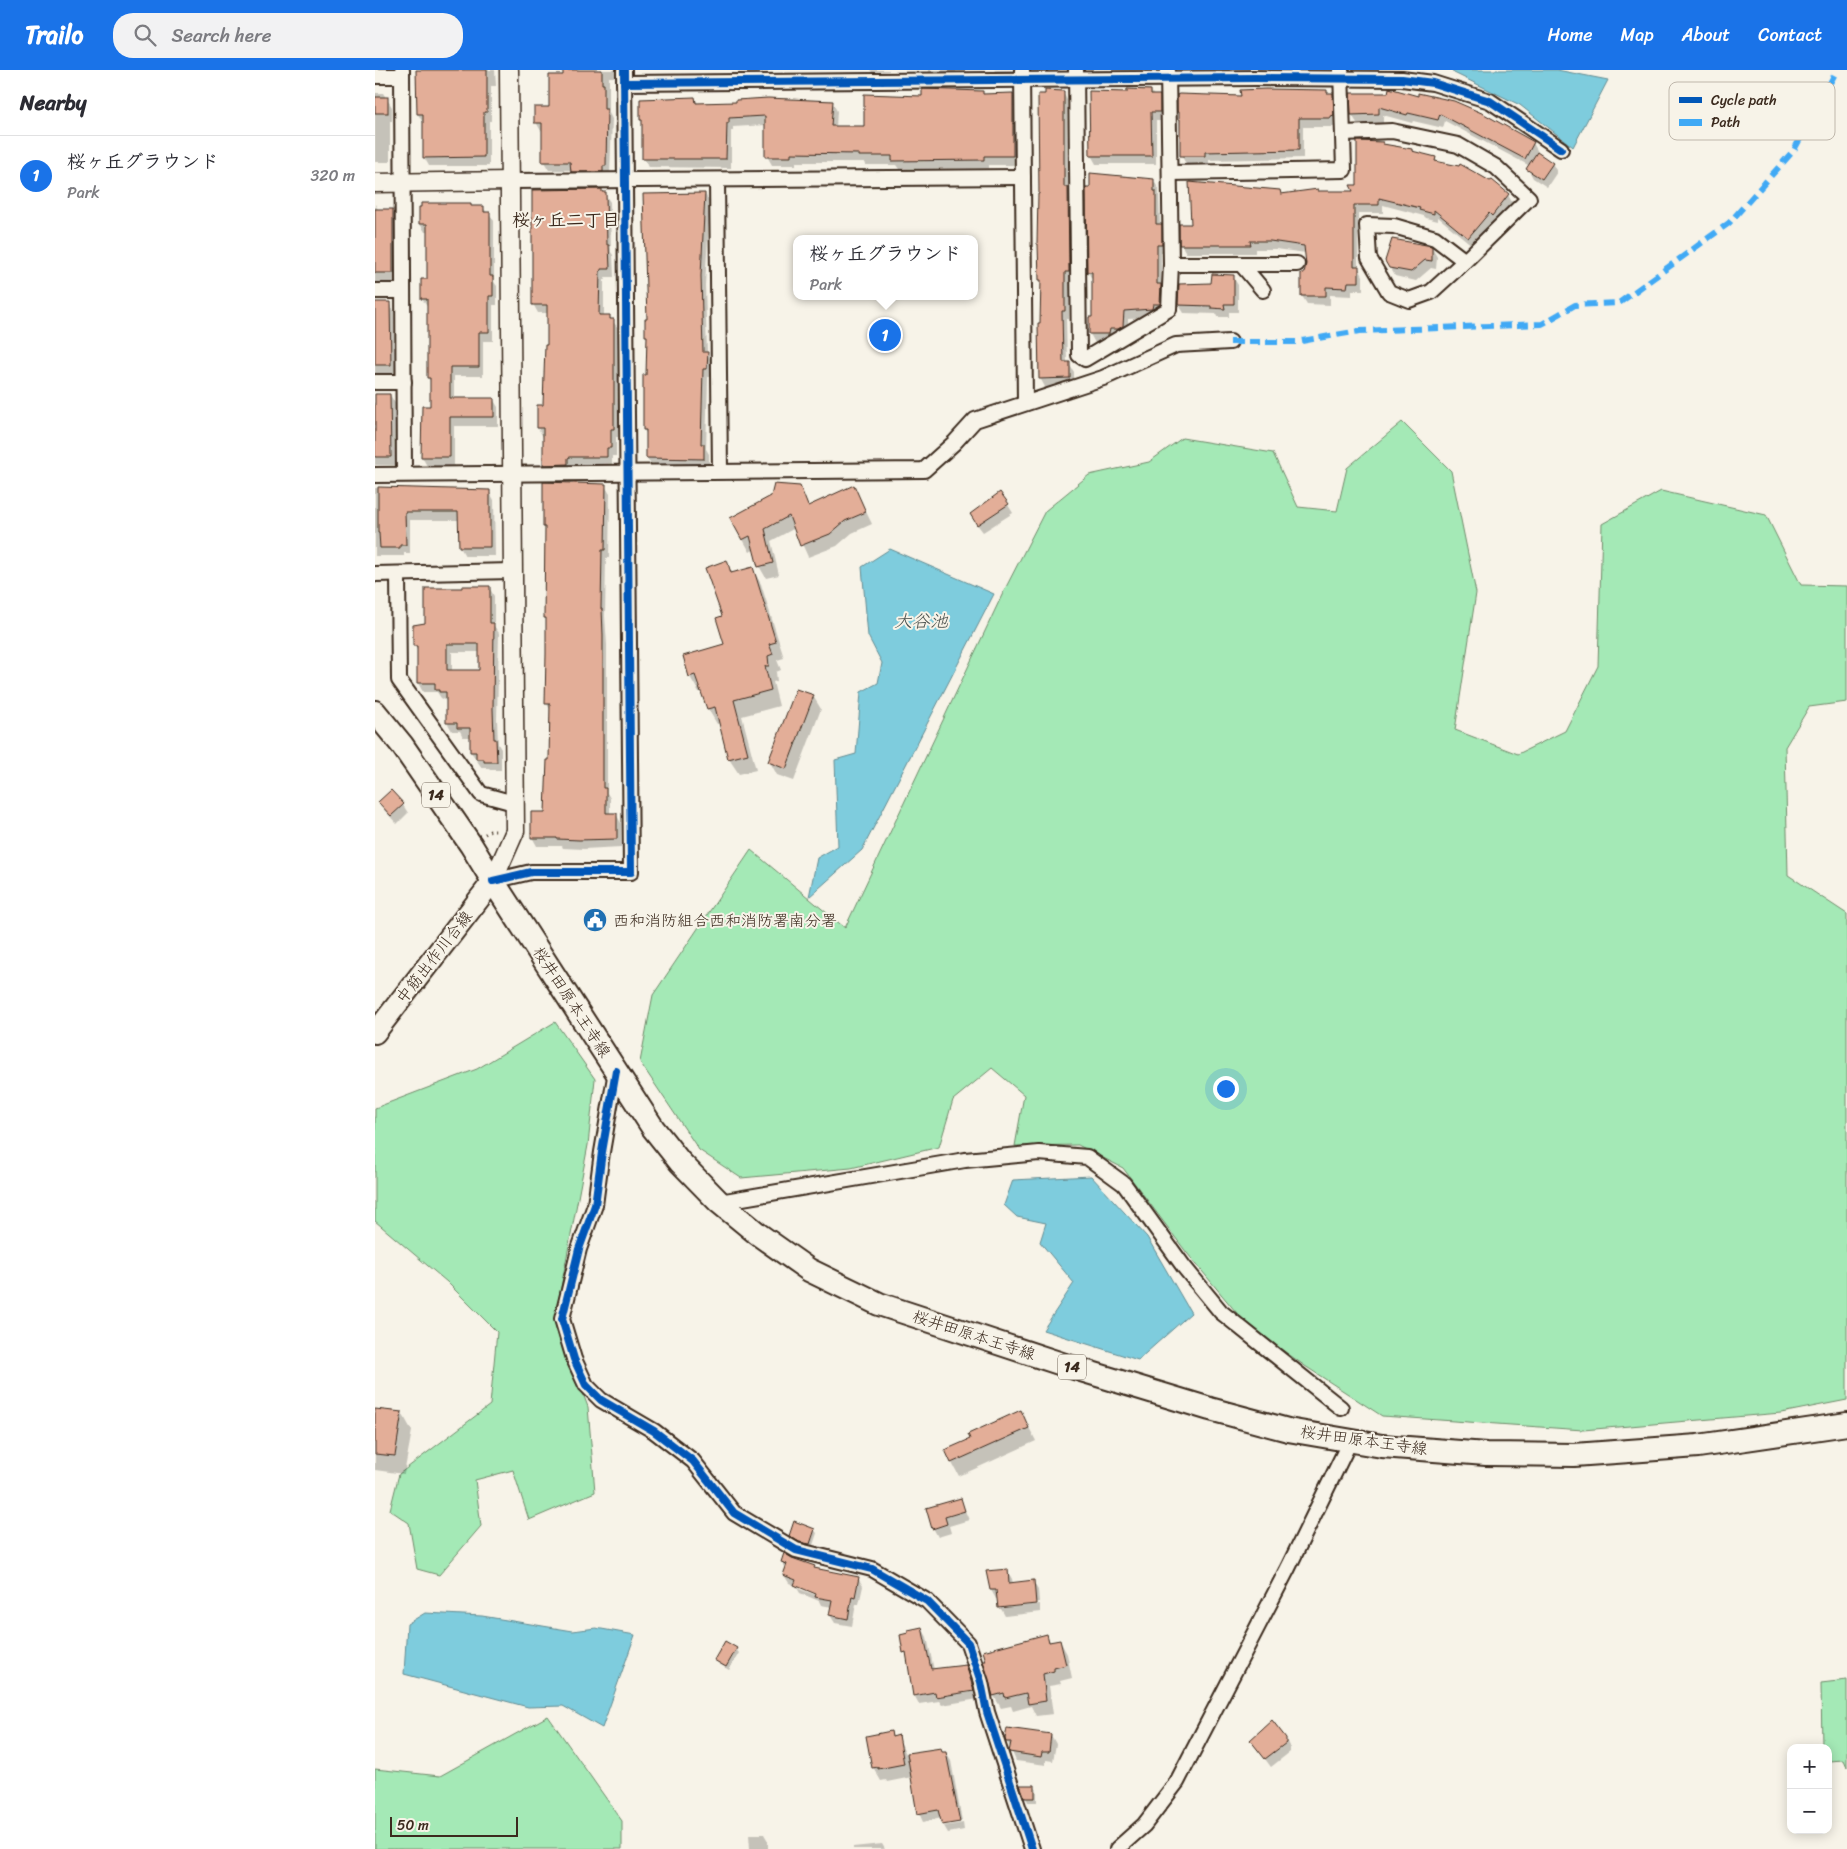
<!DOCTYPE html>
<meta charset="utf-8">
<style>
:root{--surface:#fff;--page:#f2f2f3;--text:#2b2b33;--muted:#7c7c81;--line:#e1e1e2;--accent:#1a73e8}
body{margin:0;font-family:Sriracha,"Klee One",sans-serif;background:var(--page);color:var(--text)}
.controls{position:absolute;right:15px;bottom:15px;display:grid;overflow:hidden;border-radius:10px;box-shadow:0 2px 12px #0003}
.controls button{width:45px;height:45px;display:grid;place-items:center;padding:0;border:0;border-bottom:1px solid var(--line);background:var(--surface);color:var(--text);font:25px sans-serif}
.scale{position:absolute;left:15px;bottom:12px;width:128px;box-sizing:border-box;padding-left:5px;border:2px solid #3b2a1e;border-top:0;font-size:14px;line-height:18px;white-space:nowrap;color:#3b2a1e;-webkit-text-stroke:4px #f7f3e8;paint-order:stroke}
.you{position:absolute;left:850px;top:1018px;width:18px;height:18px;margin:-12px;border:4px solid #fff;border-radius:50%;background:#1a73e8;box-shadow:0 0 0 8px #1a73e833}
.badge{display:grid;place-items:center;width:32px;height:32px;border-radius:50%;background:var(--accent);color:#fff;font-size:16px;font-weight:700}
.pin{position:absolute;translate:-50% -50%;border:2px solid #fff;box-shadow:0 1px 5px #0006}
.popup{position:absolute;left:418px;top:165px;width:185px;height:65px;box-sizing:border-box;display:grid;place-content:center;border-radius:10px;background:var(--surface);filter:drop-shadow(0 1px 4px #0005);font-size:16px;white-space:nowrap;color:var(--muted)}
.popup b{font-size:19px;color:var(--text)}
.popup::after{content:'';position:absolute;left:50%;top:100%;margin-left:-10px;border:10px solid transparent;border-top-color:var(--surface)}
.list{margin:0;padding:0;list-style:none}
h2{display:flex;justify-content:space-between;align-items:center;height:65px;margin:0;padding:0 20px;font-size:21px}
h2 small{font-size:16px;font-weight:400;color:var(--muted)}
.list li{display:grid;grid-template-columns:32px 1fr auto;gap:15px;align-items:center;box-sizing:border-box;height:80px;padding:0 20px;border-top:1px solid var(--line)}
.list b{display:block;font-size:19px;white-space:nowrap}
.list p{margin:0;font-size:16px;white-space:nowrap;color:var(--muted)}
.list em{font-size:16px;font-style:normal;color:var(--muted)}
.icon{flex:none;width:28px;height:28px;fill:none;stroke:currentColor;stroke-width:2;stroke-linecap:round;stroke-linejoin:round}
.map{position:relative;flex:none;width:1472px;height:1779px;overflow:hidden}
header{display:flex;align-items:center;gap:30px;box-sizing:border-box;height:70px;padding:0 25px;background:var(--accent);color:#fff}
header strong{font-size:24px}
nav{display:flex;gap:28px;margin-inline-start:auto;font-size:18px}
.search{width:350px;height:45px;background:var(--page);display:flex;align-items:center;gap:12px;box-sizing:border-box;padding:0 18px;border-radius:20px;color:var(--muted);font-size:19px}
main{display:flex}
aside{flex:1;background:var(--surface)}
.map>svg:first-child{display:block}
.green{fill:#a4e9b6;stroke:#708a6a}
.water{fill:#7eccdd;stroke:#638b91}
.shadow{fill:#0003;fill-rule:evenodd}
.building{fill:#e3ae98;stroke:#3b2a1e;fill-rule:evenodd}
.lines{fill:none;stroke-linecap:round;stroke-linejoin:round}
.minor-casing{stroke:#3b2a1e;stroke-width:18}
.tertiary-casing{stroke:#3b2a1e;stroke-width:21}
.secondary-casing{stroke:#3b2a1e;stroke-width:24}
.primary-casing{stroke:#3b2a1e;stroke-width:26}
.path{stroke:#3b2a1e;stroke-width:3;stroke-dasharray:1 4;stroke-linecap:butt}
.minor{stroke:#f7f3e8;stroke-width:14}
.tertiary{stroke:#f7f3e8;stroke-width:18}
.secondary{stroke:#f7f3e8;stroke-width:20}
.primary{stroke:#f7f3e8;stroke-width:22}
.quiet{stroke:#3fa9f5;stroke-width:6;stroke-dasharray:12 6;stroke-linecap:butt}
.cycleway-casing{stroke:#f7f3e8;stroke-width:11}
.cycleway{stroke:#0057b8;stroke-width:8}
.labels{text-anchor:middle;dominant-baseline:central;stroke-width:4;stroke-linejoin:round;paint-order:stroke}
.shield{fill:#f7f3e8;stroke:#73665b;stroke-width:1}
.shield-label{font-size:15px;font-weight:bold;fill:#3b2a1e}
.poi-label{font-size:16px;fill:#3b2a1e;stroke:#f7f3e8;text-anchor:start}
.street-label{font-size:16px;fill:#3b2a1e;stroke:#f7f3e8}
.neighbourhood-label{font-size:18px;font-weight:bold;fill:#3b2a1e;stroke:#f7f3e8}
.water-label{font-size:18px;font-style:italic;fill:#4c524e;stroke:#f7f3e8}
.key{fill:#f7f3e8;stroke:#bfb7ab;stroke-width:1}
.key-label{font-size:14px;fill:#3b2a1e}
</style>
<header>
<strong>Trailo</strong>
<div class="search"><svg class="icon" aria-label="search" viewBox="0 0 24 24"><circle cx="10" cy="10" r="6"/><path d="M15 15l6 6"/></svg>Search here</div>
<nav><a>Home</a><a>Map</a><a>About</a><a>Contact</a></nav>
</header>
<main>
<aside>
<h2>Nearby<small></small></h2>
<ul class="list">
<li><span class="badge">1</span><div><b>桜ヶ丘グラウンド</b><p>Park</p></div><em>320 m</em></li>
</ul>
</aside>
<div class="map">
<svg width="1472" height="1779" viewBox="0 0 1472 1779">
<rect width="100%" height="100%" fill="#f7f3e8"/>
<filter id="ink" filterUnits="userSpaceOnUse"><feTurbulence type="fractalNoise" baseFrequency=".02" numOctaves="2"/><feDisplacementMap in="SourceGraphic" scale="10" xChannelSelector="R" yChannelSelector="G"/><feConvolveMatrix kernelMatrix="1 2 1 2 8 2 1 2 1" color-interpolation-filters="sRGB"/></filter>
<g filter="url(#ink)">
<g class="green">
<path d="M1027,352L1076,401L1101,523L1080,660L1143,684L1190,661L1223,596L1227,454L1286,421L1391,445L1426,515L1472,516V632L1434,637L1410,677L1413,805L1472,844V1330L1406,1343L1208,1360L1007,1346L930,1296L871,1254L812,1183L748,1098L703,1075L640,1076L649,1025L617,998L578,1030L564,1077L476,1098L366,1108L324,1080L265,992L278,925L376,780L470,858L628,523L670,441L714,405L774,392L807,368L898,383L923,437L962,441L972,398Z"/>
<path d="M180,952L220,1009L213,1075L180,1249L213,1337L220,1422L154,1450L138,1400L100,1410L106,1456L64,1505L42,1499L34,1453L15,1440L24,1404L115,1335L122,1262L72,1212L0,1151V1038L102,999Z"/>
<path d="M1472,1610V1697L1469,1690L1453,1691V1678H1447L1446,1613Z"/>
<path d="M173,1646L247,1751V1779H0V1699L65,1706Z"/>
</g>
<g class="water">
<path d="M1077,0H1182L1233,10L1198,77L1145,35L1079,3Z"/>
<path d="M515,479L619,524L487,780L434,827L442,788L463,776L460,690L481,684L486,622L503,613L507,593L493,566L487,497Z"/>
<path d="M716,1106L772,1167L816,1243L763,1290L668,1260L699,1213L665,1172L671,1153L642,1147L629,1135L638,1110Z"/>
<path d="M50,1543L107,1546L198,1561L221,1558L260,1565L227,1658L188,1636L153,1637L29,1604L32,1554Z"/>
</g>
<g class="shadow">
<path d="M42,0H120L121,16H116V51H114V96H54L49,87L48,53L43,44Z"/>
<path d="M190,0H243V7H234V43L237,49L235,104L202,110L197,100H174L169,92V61H166L161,52L175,38L190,6Z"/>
<path d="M495,0H514V1L497,2Z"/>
<path d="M553,0H581V2H574V10H558Z"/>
<path d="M619,0H643V1H620Z"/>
<path d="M718,0H933L932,2L828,1V5L798,1L752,2H720Z"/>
<path d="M971,0H1014V1Z"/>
<path d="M751,19H775L779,26H784L789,35V51H781V94H721L716,85L751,23Z"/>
<path d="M687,21L692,30L693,119L698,127L699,211H695L694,249H691L692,293L694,294L699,302V317H670L665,308L667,213L665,209L664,177L663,174L664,126Z"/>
<path d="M952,21L953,24H957L962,33L963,54H960V57H928V88L834,90V94H811L806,85L804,42L867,27Z"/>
<path d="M607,22L609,25L637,24L642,33V95H614V98L524,99L521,95H490L489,92H421V95H397L392,86L391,55L358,57V61H356V98L274,97L269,89V54L266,50L320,28L323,34L457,32L462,41L461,57H490L548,27Z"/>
<path d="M0,23H8L17,37V51H15V92H0Z"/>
<path d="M1014,24L1158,73L1163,82L1162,84L1177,93L1182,102L1172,117L1158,108L1153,99L1155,96L1070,51L1068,58L1038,51L1037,53L1008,45V53H982L977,45Z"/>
<path d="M1008,73L1009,75L1037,80L1038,82L1060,88L1063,93L1116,113L1117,112L1133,125L1138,134L1122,154L1119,151L1098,176L1063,147V151L1051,148L1049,146L1008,135V143H983V196L988,206V220H977V226L955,225V235L932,234L927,226L932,195L931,183L901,179H880V183H811L806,174L817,156L904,121L907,125L943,120L944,122H980Z"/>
<path d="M778,110L784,119L785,156L791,164V183H786V216L791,224L790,242L782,247L753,249V265L739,273H720L715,264V248H718V211L713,202Z"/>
<path d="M227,120L235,132L236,182L238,185L239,207H230L231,210H229V246H234L243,258V367H241V386H237V395H200L174,403L169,394L168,367L163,358V336H169L173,276V243H163L158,234Z"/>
<path d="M330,124L335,133L330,215L332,284L337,292V307H333L331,379L334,384V397L277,396L272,388V365L269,360V306H272L273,269L271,265L273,250Z"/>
<path d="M0,134L4,141L17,140L22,149V212H0Z"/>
<path d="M95,134L97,137H108L112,143H114L119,151V212L122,216V235H118V271H108V306H79V329H118L123,337V356H79V396H52L47,387L48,337H56V312L53,308V238L47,229V211H53V162H50L45,154Z"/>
<path d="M1057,178L1062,187L1061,199L1056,198L1041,211L1020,206L1015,197Z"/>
<path d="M858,207L863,215V242H854V247H842L841,244L809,243L804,235L838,214Z"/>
<path d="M0,233H14L19,242L20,303L0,304Z"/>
<path d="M0,325H15L20,333V395H0Z"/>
<path d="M230,416L235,424L234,488H231L230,546L232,575V723L235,728V744H241L246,753V777L209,779L188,778L187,776H162L157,767L171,743L176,692V641L172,634V551L170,548L171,460L169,456Z"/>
<path d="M424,417L434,437L479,417L497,454L477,463L462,476L433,487L420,458L396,471L404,505L391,508L384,496L380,479L375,482L356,448Z"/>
<path d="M0,418L114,421L119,430L120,486H90L85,477V450H35V483H29V486H0Z"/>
<path d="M633,435L638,443L608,462L601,453Z"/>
<path d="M351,492L358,504L377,498L386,514L409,588L402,590L406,600L401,602L402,611L398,612L404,636L367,646L381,700L364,704L354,689L345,653L342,654L333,639L327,622H324L315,607L351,575L349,547Z"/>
<path d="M114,517L119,526V556L124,563L122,649L123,674L126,679V700H115L113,698H107L96,682V667H88L85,661H77L72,652V631L66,628L62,622H48L43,613V582L39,575L51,555ZM77,582H105V601H77Z"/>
<path d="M438,626L446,639L419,711L402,705L395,692Z"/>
<path d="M16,721L28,735L33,743L22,754L10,741L5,732Z"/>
<path d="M0,1340L27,1343L37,1361L29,1404L0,1400Z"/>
<path d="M646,1342L661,1371L584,1406L577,1393Z"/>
<path d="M585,1429L594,1450L574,1456L576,1463L563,1467L558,1458Z"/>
<path d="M439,1460L442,1463L437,1478L428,1475L418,1470L416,1466Z"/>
<path d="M407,1492L439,1497L441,1500L483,1508L488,1516L484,1534H481L477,1556L460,1553L455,1545L457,1537L446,1535L444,1531L425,1523L421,1516L414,1513L409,1505L411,1499ZM424,1516L447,1525L446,1527L424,1519Z"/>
<path d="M632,1500L637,1509L638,1514L658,1512L663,1520L664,1532L626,1536V1538L665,1534V1542L630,1546L625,1537L624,1528L621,1529L616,1520L613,1502Z"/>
<path d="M547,1558L552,1567L559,1600L590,1596L595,1605L603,1629L567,1635L564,1631L544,1634L539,1625L534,1589L530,1582Z"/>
<path d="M671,1565L676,1573L685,1571L692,1584L697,1608L685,1611L686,1614L674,1616L678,1644L661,1646L656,1636L638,1641L636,1636L626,1638L619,1626Z"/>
<path d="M350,1573L361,1579L364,1583L354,1600L343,1593L341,1590Z"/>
<path d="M897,1652L910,1668L915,1678V1682L896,1697L876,1670Z"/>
<path d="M515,1662L519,1668L523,1667L531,1684L566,1679L568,1683H571L576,1691L587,1751L569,1753V1756L567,1748L548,1752L544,1743L537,1707L512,1712L511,1710L506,1711L498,1697Z"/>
<path d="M676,1665L681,1674L678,1691L671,1690V1695L641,1691L632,1671Z"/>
<path d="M659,1716L662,1720V1732H653L651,1728Z"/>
<path d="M588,1753L589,1760L573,1763L569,1756Z"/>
<path d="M374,1764H389L393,1771V1779H375Z"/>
<path d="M507,1774L510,1779H478V1777Z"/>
</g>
<g class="building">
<path d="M41,0H112V42H109V87L48,88V44H42Z"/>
<path d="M188,0H227V14H229V39H232L231,96H228V102H196L195,92H167V53H159V37H174V5H188Z"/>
<path d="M1014,18L1043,26V23L1079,31L1109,44L1159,72L1150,89L1065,44L1063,50L1033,43L1032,45L1004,37V44L976,45L975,23H1013Z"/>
<path d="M547,19L608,21V24L638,23V86H609V90L517,91V86H484V84L416,83V87H390V46L354,48V53H352L351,89H267V50H265V29L320,27L321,33L361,32V30L393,28L458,31L456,56H489V24L547,26Z"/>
<path d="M752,19L776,20V25H785V42H776L777,86H715L714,21L752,22Z"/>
<path d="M890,19L952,20V23H958L959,45L956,46V48H924V80L830,82V86H805V49H804V42H802V25L804,24L866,26L865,20Z"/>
<path d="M670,20L689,21V117H693L694,202H690V241H687L688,292H695V308L664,309L663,253H665L666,210H664L663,174H662L663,124H664L663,24H670Z"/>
<rect x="0" y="27" width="13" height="16"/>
<path d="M982,71L1008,72V74L1037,79V81L1061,87L1060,91L1084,96L1085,94L1115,111L1117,110L1134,124L1117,146L1114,143L1093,168L1059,140V144L1044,140L1045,138L1004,128V135H979V196H984V212H973L972,218L951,217V226H926V203H929L931,194L929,176L895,171H875L876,175H804V154H816L814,112L905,120L906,124L943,119V121H978L975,115H982Z"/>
<path d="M1162,82L1178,93L1167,109L1151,99Z"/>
<path d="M715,103L779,109V121H781V154H787V175H782V214H786L785,234H778L777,239L749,241L748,256L743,259H735L734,264H714V247H717V202H712L711,118H715Z"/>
<path d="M227,119V122H231L232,175H234L235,199H226V201H225L224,245H235V249H239V359H236V378H232V387H195L193,388V394L168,395V358H162V335H168L170,275H172V235H157V120Z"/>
<path d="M330,123L326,206L328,282H333L332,299H328L326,374H329V389L271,388V360H268V305H271L272,266H270V249H272L268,124Z"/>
<path d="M46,133H96V136H109V142H115V206H118V226H114V262H104V297H75V328H119V347H75V387H46L47,336H55V308H52V229H46V209H52V154H44V137H46Z"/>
<rect x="0" y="139" width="18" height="64"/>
<path d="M1017,169L1057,176V191L1050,190L1036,202L1014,198L1010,191Z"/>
<path d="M837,204L859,205V234H849L850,239L836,238V236L803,235L804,214L836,213Z"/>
<path d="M0,232H15L16,295H0Z"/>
<path d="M0,324H15L16,387H0Z"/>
<path d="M168,412L231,414L230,480H227L226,539H227L228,565V718H231V743H242V769L204,770L182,769V768H156V742H170L172,690H174L175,634H170L171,584V548H169L170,457H168Z"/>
<path d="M399,414L425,416L433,436L479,415L491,442L470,451L455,464L425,476L414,446L390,459L398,493L383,497L375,466L367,470L355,448L396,426Z"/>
<path d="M3,417L115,420V477H84L83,442H30L31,475H25V478H5L4,463H3Z"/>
<path d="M625,422L634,434L602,455L595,444Z"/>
<path d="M352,490L356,503L378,497L401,572L394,574L398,584L393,586L394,596H390L396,620L359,630L373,684L353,689L340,637L332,639L320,605L314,607L308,586L349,574L341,548L347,546L330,498Z"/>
<path d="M87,516H115V553H119L118,639L119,669H121L122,692H109V689H101V682H95V658H82V653H71V622H64V620H60V613H42V576H38V555L50,553V518H87ZM72,574H104V600H72Z"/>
<path d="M421,619L439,625L411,699L393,692Z"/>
<path d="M16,720L29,734L16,746L3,732Z"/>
<path d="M0,1339L27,1342L20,1386L0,1384Z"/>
<path d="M646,1340L654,1358L576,1393L570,1380L595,1369L593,1364Z"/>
<path d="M586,1428L590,1441L570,1447L572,1454L557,1459L551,1438Z"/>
<path d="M419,1451L440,1459L435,1474L424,1472L414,1466Z"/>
<path d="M409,1483L417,1488L440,1496L439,1498L484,1507L480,1527L477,1526L473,1549L454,1545L457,1530L440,1527L441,1524L419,1515L421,1510L408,1505L412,1494L406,1492Z"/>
<path d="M633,1499L634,1513L659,1510L661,1534L623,1538L621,1520H615L611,1501Z"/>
<path d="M547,1557L556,1599L591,1595L599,1621L561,1627L560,1622L538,1626L531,1582L528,1583L525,1565L533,1563V1560Z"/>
<path d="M672,1564L674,1572L685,1570L691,1595L679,1598V1601L668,1604L671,1631L653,1634L651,1623L630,1628L629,1623L618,1626L608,1591H611L608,1581Z"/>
<path d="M350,1571L362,1578L351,1597L339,1590Z"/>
<path d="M897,1650L911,1668V1673L890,1689L875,1670Z"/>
<path d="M632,1658L676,1664L674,1682H667L666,1687L634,1682L636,1672H631L630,1669Z"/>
<path d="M516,1661L517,1667L524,1665L529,1694L503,1699V1697L497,1698L491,1666Z"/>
<path d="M566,1678L567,1682H571L585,1752L567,1755L563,1740L542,1744L532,1683Z"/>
<path d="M645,1715H660V1728H650Z"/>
</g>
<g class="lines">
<g class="minor-casing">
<g id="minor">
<path d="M27,0L29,404"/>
<path d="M647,0L650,333"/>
<path d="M701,0L704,285L710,289L794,239L796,194L793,1"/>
<path d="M0,6H27"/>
<path d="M249,13L880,8L1027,9L1058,13L1115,31L1186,79"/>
<path d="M969,63L1017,61L1083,75L1121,97L1154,128L1090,191L1056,222L1034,230L1014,222L994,188L992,155L1019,156L1060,168L1090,191"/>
<path d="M795,103L969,100L966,0"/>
<path d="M342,110L345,401"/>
<path d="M135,111L648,107"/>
<path d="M796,194H922"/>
<path d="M866,194L888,220"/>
<path d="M0,221H28"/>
<path d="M0,312H29"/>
<path d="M0,405L549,400L579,373L600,350L728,308L801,275L855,272"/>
<path d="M0,504L138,501"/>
<path d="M23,504L24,610L106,724L139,733"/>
<path d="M118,811L156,802H256L249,0"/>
<path d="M241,1001L227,1082L220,1135L204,1179L187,1249L199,1289L211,1315L226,1330L279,1361L318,1391L359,1443L421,1480L497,1499L552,1531L593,1573L606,1612L612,1642L657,1779"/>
<path d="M344,1132L590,1090L664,1083L712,1087L749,1114L809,1197L846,1242L966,1338"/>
<path d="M742,1779L769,1755L802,1712L913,1498L975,1371"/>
</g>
</g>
<g class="tertiary-casing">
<g id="tertiary">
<path d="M0,113L135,111"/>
<path d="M118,811L140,761L134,0"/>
</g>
</g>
<g class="secondary-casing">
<path id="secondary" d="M0,963L118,811"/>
</g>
<g class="primary-casing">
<path id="primary" d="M0,642L27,675L96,775L118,811L278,1058L305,1092L344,1132L383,1164L434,1200L504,1234L693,1296L835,1339L913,1360L1007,1376L1111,1384L1199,1385L1323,1376L1472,1354"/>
</g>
<path class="path" d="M110,764L115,761H123"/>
<use href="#minor" class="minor"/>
<use href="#tertiary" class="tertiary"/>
<use href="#secondary" class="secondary"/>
<use href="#primary" class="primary"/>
<path class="quiet" d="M855,272H921L984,261L1167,254L1200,235L1244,233L1354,153L1419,80L1462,0"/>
<g class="cycleway-casing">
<g id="cycleway">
<path d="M249,13L880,8L1027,9L1058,13L1115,31L1186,79"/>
<path d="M118,811L156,802H256L249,0"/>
<path d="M241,1001L227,1082L220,1135L204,1179L187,1249L199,1289L211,1315L226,1330L279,1361L318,1391L359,1443L421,1480L497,1499L552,1531L593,1573L606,1612L612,1642L657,1779"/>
</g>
</g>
<use href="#cycleway" class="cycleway"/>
</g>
</g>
<defs>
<g id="civic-disc" transform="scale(1.25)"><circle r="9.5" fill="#1f6fb2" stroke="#f7f3e8"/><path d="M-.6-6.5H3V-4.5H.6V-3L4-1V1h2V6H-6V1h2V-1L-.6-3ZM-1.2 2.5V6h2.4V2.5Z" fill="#fff"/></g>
</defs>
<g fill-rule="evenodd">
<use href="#civic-disc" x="220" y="850"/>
</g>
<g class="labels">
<g class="shield">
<rect x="47" y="712.5" width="28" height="25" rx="4"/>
<rect x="683" y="1284.5" width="28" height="25" rx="4"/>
</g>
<g class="shield-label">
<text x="61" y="725">14</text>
<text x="697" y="1297">14</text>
</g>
<g class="poi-label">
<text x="238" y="850">西和消防組合西和消防署南分署</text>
</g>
<g class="street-label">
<text transform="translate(59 887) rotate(-52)">中筋出作川合線</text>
<text transform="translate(197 932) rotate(57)">桜井田原本王寺線</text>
<text transform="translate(599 1265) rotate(18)">桜井田原本王寺線</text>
<text transform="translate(989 1370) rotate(8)">桜井田原本王寺線</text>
</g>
<g class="neighbourhood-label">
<text x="191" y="150">桜ヶ丘二丁目</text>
</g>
<g class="water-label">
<text x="546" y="551">大谷池</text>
</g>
</g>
<rect x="1294" y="12" width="166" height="58" rx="8" class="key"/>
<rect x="1304" y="27" width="23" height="6" fill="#0057b8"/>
<rect x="1304" y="49" width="23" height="7" fill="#3fa9f5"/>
<g class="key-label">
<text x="1336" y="35">Cycle path</text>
<text x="1336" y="57">Path</text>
</g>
</svg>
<div class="controls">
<button>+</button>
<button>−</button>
</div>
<div class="scale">50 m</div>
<div class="you"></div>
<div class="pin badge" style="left:510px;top:265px">1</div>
<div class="popup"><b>桜ヶ丘グラウンド</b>Park</div>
</div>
</main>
